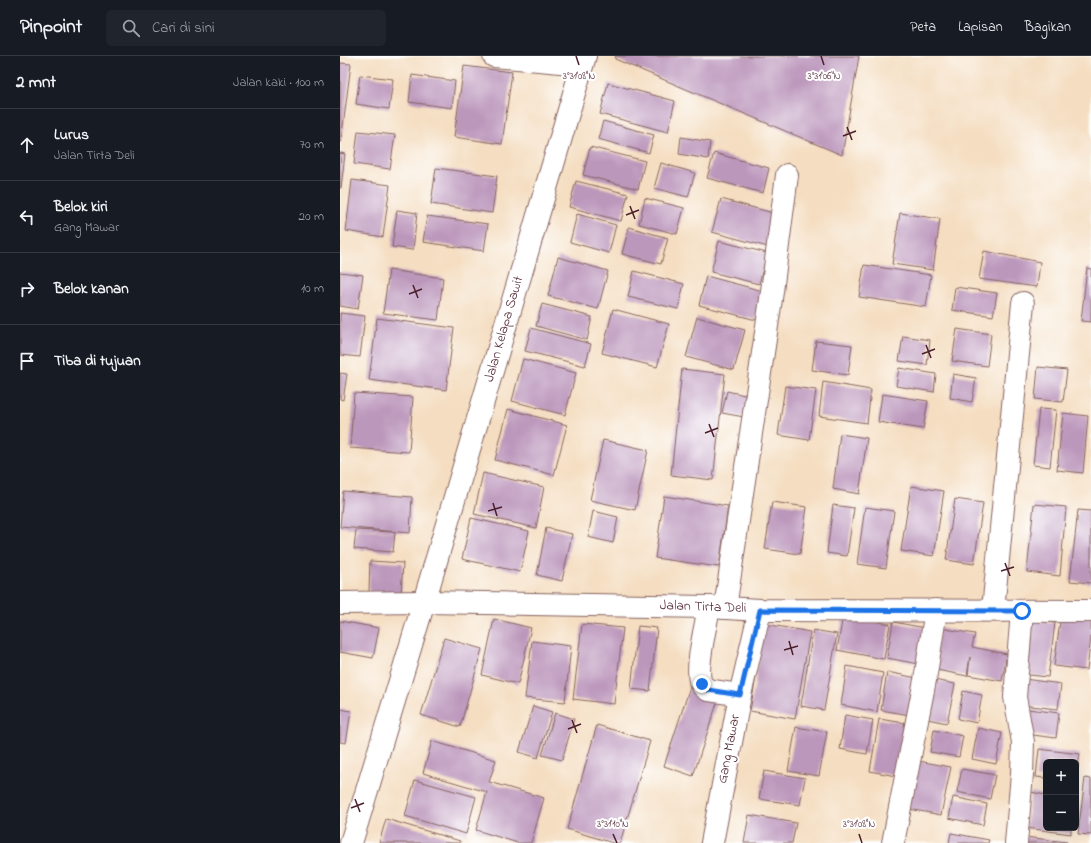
<!DOCTYPE html>
<html lang="id">
<meta charset="utf-8">
<style>
:root{--surface:#171b24;--page:#20242c;--text:#f1f3f6;--muted:#9ea1a6;--line:#363941}
body{margin:0;font-family:"Indie Flower",sans-serif;background:var(--page);color:var(--text)}
.controls{position:absolute;right:12px;bottom:12px;display:grid;overflow:hidden;border-radius:6px;box-shadow:0 4px 16px #0002}
.controls button{width:36px;height:36px;display:grid;place-items:center;padding:0;border:0;border-bottom:1px solid var(--line);background:var(--surface);color:var(--text);font:20px sans-serif}
.stop{position:absolute;width:12px;height:12px;margin:-9px;border:3px solid #1a73e8;border-radius:50%;background:#fff}
.stop.end{background:#1a73e8;border-color:#fff;box-shadow:0 1px 4px #0008}
.list{margin:0;padding:0;list-style:none}
h2{display:flex;justify-content:space-between;align-items:center;height:52px;margin:0;padding:0 16px;font-size:17px}
h2 small{font-size:13px;font-weight:400;color:var(--muted)}
.list li{display:grid;grid-template-columns:26px 1fr auto;gap:12px;align-items:center;box-sizing:border-box;height:72px;padding:0 16px;border-top:1px solid var(--line)}
.list b{display:block;font-size:15px;white-space:nowrap}
.list p{margin:0;font-size:13px;white-space:nowrap;color:var(--muted)}
.list em{font-size:13px;font-style:normal;color:var(--muted)}
.icon{flex:none;width:22px;height:22px;fill:none;stroke:currentColor;stroke-width:2;stroke-linecap:round;stroke-linejoin:round}
.map{position:relative;flex:none;width:751px;height:787px;overflow:hidden}
header{display:flex;align-items:center;gap:24px;box-sizing:border-box;height:56px;padding:0 20px;background:var(--surface);border-bottom:1px solid var(--line)}
header strong{font-size:19px}
nav{display:flex;gap:22px;margin-inline-start:auto;font-size:14px}
.search{width:280px;height:36px;background:var(--page);display:flex;align-items:center;gap:10px;box-sizing:border-box;padding:0 14px;border-radius:6px;color:var(--muted);font-size:15px}
main{display:flex}
aside{flex:1;background:var(--surface)}
.map>svg:first-child{display:block}
.building{fill:#bc97bc}
.lines{fill:none;stroke-linecap:round;stroke-linejoin:round}
.minor-casing{stroke:#86625f;stroke-width:24}
.minor{stroke:#fff;stroke-width:22}
.route{stroke:#1a73e8;stroke-width:5}
.ticks{fill:none;stroke:#4a1f2b;stroke-width:1.5}
.labels{text-anchor:middle;dominant-baseline:central;stroke-width:4;stroke-linejoin:round;paint-order:stroke}
.street-label{font-size:14px;fill:#4a1f2b;stroke:#fff}
.ticks-label{font-size:10px;text-anchor:middle;fill:#4a1f2b;stroke:#fff;stroke-width:4;stroke-linejoin:round;paint-order:stroke}
</style>
<header>
<strong>Pinpoint</strong>
<div class="search"><svg class="icon" aria-label="search" viewBox="0 0 24 24"><circle cx="10" cy="10" r="6"/><path d="M15 15l6 6"/></svg>Cari di sini</div>
<nav><a>Peta</a><a>Lapisan</a><a>Bagikan</a></nav>
</header>
<main>
<aside>
<h2>2 mnt<small>Jalan kaki · 100 m</small></h2>
<ul class="list">
<li><svg class="icon" aria-label="ahead" viewBox="0 0 24 24"><path d="M12 20V5M6 11l6-6 6 6"/></svg><div><b>Lurus</b><p>Jalan Tirta Deli</p></div><em>70 m</em></li>
<li><svg class="icon" aria-label="left" viewBox="0 0 24 24"><path d="M17 20v-9H6M10 6l-5 5 5 5"/></svg><div><b>Belok kiri</b><p>Gang Mawar</p></div><em>20 m</em></li>
<li><svg class="icon" aria-label="right" viewBox="0 0 24 24"><path d="M7 20v-9h11M14 6l5 5-5 5"/></svg><div><b>Belok kanan</b></div><em>10 m</em></li>
<li><svg class="icon" aria-label="arrive" viewBox="0 0 24 24"><path d="M6 21V4h12l-3 4 3 4H6"/></svg><div><b>Tiba di tujuan</b></div></li>
</ul>
</aside>
<div class="map">
<svg width="751" height="787" viewBox="0 0 751 787">
<rect width="100%" height="100%" fill="#fff"/>
<filter id="ink" filterUnits="userSpaceOnUse"><feTurbulence type="fractalNoise" baseFrequency=".025" numOctaves="2"/><feDisplacementMap in="SourceGraphic" scale="8" xChannelSelector="R" yChannelSelector="G"/><feConvolveMatrix kernelMatrix="1 2 1 2 8 2 1 2 1" color-interpolation-filters="sRGB"/></filter>
<filter id="wash" filterUnits="userSpaceOnUse"><feTurbulence type="fractalNoise" baseFrequency=".012" numOctaves="4" result="noise"/><feDisplacementMap in="SourceGraphic" scale="16" xChannelSelector="R" yChannelSelector="G"/><feGaussianBlur stdDeviation="0.9" result="paint"/><feColorMatrix in="noise" values="0 0 0 0 0 0 0 0 0 0 0 0 0 0 0 0 0 1.4 0 .05"/><feComposite in="paint" operator="in"/></filter>
<g filter="url(#wash)">
<rect width="100%" height="100%" fill="#f4ddc0"/>
<g id="blocks">
<g class="building">
<path d="M276,0H519L502,99L275,3Z"/>
<path d="M0,7L11,8L1,86H0Z"/>
<path d="M124,10L172,16L162,88L114,81Z"/>
<path d="M20,19L53,23L49,53L16,48Z"/>
<path d="M72,19L115,25L112,52L69,46Z"/>
<path d="M268,27L335,45L328,76L260,58Z"/>
<path d="M263,65L314,79L309,97L258,83Z"/>
<path d="M18,75L55,79L50,113L14,108Z"/>
<path d="M341,81L370,86L368,103L339,98Z"/>
<path d="M250,91L305,105L298,133L243,119Z"/>
<path d="M0,97L5,98L1,132H0Z"/>
<path d="M374,97L429,112L423,137L367,122Z"/>
<path d="M321,107L355,117L348,141L314,132Z"/>
<path d="M96,112L157,120L152,157L91,148Z"/>
<path d="M12,124L50,129L43,181L6,175Z"/>
<path d="M236,125L288,138L281,165L229,151Z"/>
<path d="M305,142L344,152L337,178L299,168Z"/>
<path d="M381,143L437,158L428,191L372,176Z"/>
<path d="M57,154L77,157L73,194L52,191Z"/>
<path d="M560,157L600,163L593,214L552,208Z"/>
<path d="M237,158L276,169L269,197L230,186Z"/>
<path d="M87,160L148,168L144,195L83,186Z"/>
<path d="M289,171L328,182L321,208L282,198Z"/>
<path d="M379,185L427,197L419,228L371,216Z"/>
<path d="M644,195L700,206L697,231L639,223Z"/>
<path d="M218,201L268,215L258,253L208,240Z"/>
<path d="M524,209L591,219L586,251L519,241Z"/>
<path d="M747,212L751,213V266L741,265Z"/>
<path d="M49,214L103,222L98,264L43,257Z"/>
<path d="M294,215L344,228L338,253L288,241Z"/>
<path d="M0,216L23,219L18,253L0,250Z"/>
<path d="M366,220L423,235L416,264L359,249Z"/>
<path d="M615,231L657,237L653,260L612,254Z"/>
<path d="M202,248L252,261L247,284L196,270Z"/>
<path d="M273,253L329,268L317,311L262,297Z"/>
<path d="M0,257L25,260L20,301L0,299Z"/>
<path d="M357,261L405,274L394,314L346,301Z"/>
<path d="M37,262L114,272L106,334L29,324Z"/>
<path d="M191,272L251,288L245,310L185,295Z"/>
<path d="M617,273L651,278L647,310L612,305Z"/>
<path d="M563,280L590,284L587,309L559,305Z"/>
<path d="M476,285L512,289L508,319L472,314Z"/>
<path d="M183,303L236,317L225,359L172,345Z"/>
<path d="M698,311L727,314L723,346L695,343Z"/>
<path d="M559,312L596,318L594,336L556,330Z"/>
<path d="M342,313L385,318L373,424L331,419Z"/>
<path d="M0,317L7,318L3,344L0,343Z"/>
<path d="M613,318L636,322L632,346L610,342Z"/>
<path d="M483,326L531,334L527,367L479,360Z"/>
<path d="M445,330L476,334L469,384L438,379Z"/>
<path d="M387,335L409,340L404,361L382,357Z"/>
<path d="M14,337L73,341L69,396L10,392Z"/>
<path d="M542,338L588,345L583,373L538,366Z"/>
<path d="M168,353L227,369L214,419L155,404Z"/>
<path d="M699,353L716,354L710,411L693,409Z"/>
<path d="M723,357L748,360L743,417L717,414Z"/>
<path d="M500,378L527,382L519,438L493,433Z"/>
<path d="M263,384L308,394L295,454L250,444Z"/>
<path d="M143,417L204,431L196,472L134,458Z"/>
<path d="M571,430L604,435L594,500L561,495Z"/>
<path d="M3,435L72,441L70,477L0,471Z"/>
<path d="M324,440L388,450L379,511L315,502Z"/>
<path d="M615,443L643,447L634,508L606,504Z"/>
<path d="M432,446L467,451L460,498L425,493Z"/>
<path d="M694,448L726,451L720,520L687,516Z"/>
<path d="M493,449L514,452L507,500L487,497Z"/>
<path d="M525,451L554,455L546,512L517,508Z"/>
<path d="M738,454L751,455V527L730,525Z"/>
<path d="M253,455L278,461L273,487L248,481Z"/>
<path d="M131,462L189,475L180,516L122,503Z"/>
<path d="M206,472L232,478L222,525L197,519Z"/>
<path d="M16,474L55,476L53,496L14,493Z"/>
<path d="M30,505L63,507L61,539L29,536Z"/>
<path d="M721,558L751,562V581L747,614L714,610Z"/>
<path d="M503,560L550,568L544,603L497,594Z"/>
<path d="M154,563L191,572L178,628L142,619Z"/>
<path d="M688,564L715,567L708,621L680,618Z"/>
<path d="M0,565L39,572L33,602L0,596Z"/>
<path d="M553,566L591,573L584,609L547,602Z"/>
<path d="M242,568L283,572L274,648L233,643Z"/>
<path d="M425,568L470,576L455,663L410,655Z"/>
<path d="M298,570L317,572L310,635L291,633Z"/>
<path d="M600,572L635,578L632,591L667,598L662,625L628,619L630,601L627,620L592,613Z"/>
<path d="M473,574L497,578L484,654L461,650Z"/>
<path d="M104,582L142,593L120,671L81,659Z"/>
<path d="M192,585L231,590L225,646L185,642Z"/>
<path d="M507,610L543,617L537,656L501,649Z"/>
<path d="M547,616L577,622L570,659L541,654Z"/>
<path d="M684,623L721,628L718,653L681,649Z"/>
<path d="M594,624L615,628L607,667L587,663Z"/>
<path d="M350,631L379,641L353,720L324,710Z"/>
<path d="M623,635L642,639L637,667L618,663Z"/>
<path d="M193,650L212,656L198,702L179,696Z"/>
<path d="M0,653L11,655L6,687L0,686Z"/>
<path d="M688,653L719,657L716,682L685,678Z"/>
<path d="M215,657L234,663L222,704L202,699Z"/>
<path d="M505,659L533,664L527,698L500,693Z"/>
<path d="M539,663L565,667L556,720L530,715Z"/>
<path d="M257,669L310,685L280,787H273L227,773Z"/>
<path d="M456,671L487,676L479,720L448,715Z"/>
<path d="M638,672L662,677L656,708L632,703Z"/>
<path d="M594,674L623,680L619,701L590,696Z"/>
<path d="M92,685L156,704L149,726L204,742L191,787H178L136,774L147,736L83,717Z"/>
<path d="M699,693L740,698L737,717L736,706H706V722L696,721Z"/>
<path d="M573,704L611,711L601,759L564,752Z"/>
<path d="M622,713L655,719L650,743L617,736Z"/>
<path d="M424,715L465,722L460,749L419,743Z"/>
<path d="M745,722L751,723V779L738,778Z"/>
<path d="M75,724L136,741L126,778L65,760Z"/>
<path d="M691,736L706,739V772H731V778L686,772Z"/>
<path d="M613,741L647,748L643,769L609,762Z"/>
<path d="M409,759L456,767L452,787H404Z"/>
<path d="M46,763L120,785V787H39Z"/>
<path d="M611,777L649,784L648,787H609Z"/>
<path d="M685,781L727,786V787H684Z"/>
</g>
</g>
</g>
<g filter="url(#ink)">
<use href="#blocks" fill-opacity="0" stroke="#86625f" stroke-width="1"/>
<g class="lines">
<g class="minor-casing">
<g id="minor">
<path d="M154,0L242,8"/>
<path d="M0,547L84,546L369,551L420,554L751,555"/>
<path d="M369,551C366,569 356,608 360,625C362,629 364,632 368,634L400,639"/>
<path d="M385,552L431,243L447,119"/>
<path d="M653,554L683,247"/>
<path d="M11,787L84,546L245,0"/>
<path d="M372,787L400,639L420,554"/>
<path d="M553,787L585,624L596,554"/>
<path d="M676,787L682,718L683,686L675,641L682,555"/>
</g>
</g>
<use href="#minor" class="minor"/>
</g>
</g>
<g class="lines" filter="url(#ink)">
<path class="route" d="M362,628L364,632L368,634L400,639L420,554L682,555"/>
</g>
<path class="ticks" d="M236,0L239,9M481,0L484,9M507,71L512,84M503,80L516,75M290,150L295,163M286,159L299,154M73,229L78,242M69,238L82,233M586,289L591,302M582,298L595,293M369,368L374,381M365,377L378,372M153,447L157,460M148,455L162,451M665,507L670,520M661,515L674,511M449,585L453,599M444,594L458,590M232,664L237,677M228,673L241,668M15,743L20,756M11,752L24,747M273,778L277,787M519,778L522,787"/>
<g class="labels">
<g class="street-label">
<text transform="translate(164 273) rotate(-74)">Jalan Kelapa Sawit</text>
<text transform="translate(363 551) rotate(2)">Jalan Tirta Deli</text>
<text transform="translate(389 693) rotate(-79)">Gang Mawar</text>
</g>
</g>
<g class="ticks-label">
<text x="239" y="23">3°31'08"N</text>
<text x="484" y="23">3°31'06"N</text>
<text x="273" y="771">3°31'10"N</text>
<text x="519" y="771">3°31'08"N</text>
</g>
</svg>
<div class="controls">
<button>+</button>
<button>−</button>
</div>
<div class="stop" style="left:682px;top:555px"></div>
<div class="stop end" style="left:362px;top:628px"></div>
</div>
</main>
